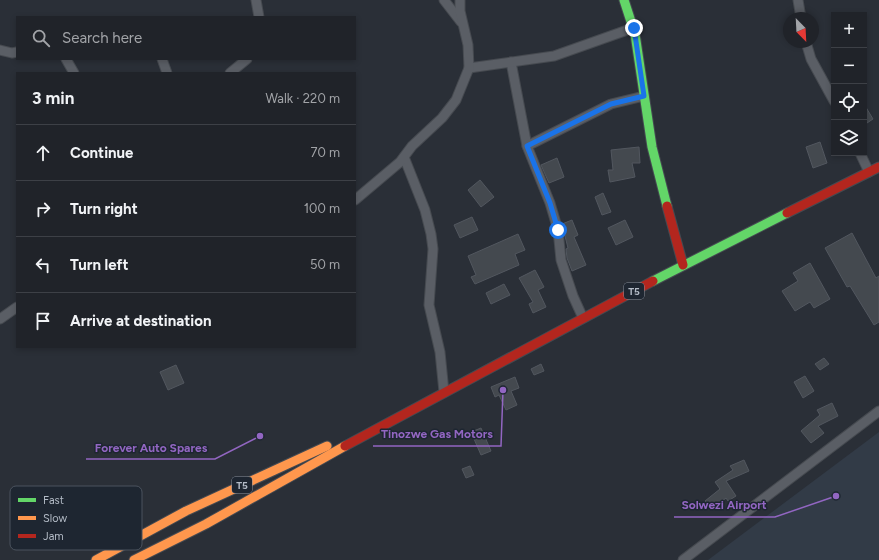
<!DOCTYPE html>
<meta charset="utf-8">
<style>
:root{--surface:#202329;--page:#282b31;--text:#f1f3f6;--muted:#a2a4a8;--line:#3d4046}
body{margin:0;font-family:Figtree,sans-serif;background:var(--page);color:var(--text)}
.controls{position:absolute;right:12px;top:12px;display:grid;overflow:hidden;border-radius:0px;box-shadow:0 2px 6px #0003}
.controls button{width:36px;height:36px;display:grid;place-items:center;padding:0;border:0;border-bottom:1px solid var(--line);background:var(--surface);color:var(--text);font:20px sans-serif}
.compass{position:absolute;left:783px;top:12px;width:36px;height:36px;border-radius:50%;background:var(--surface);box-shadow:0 2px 6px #0003;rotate:156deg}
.stop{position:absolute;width:12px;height:12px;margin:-9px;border:3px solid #1a73e8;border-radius:50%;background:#fff}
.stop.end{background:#1a73e8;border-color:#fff;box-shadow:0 1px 4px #0008}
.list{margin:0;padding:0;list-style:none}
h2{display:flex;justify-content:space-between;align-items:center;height:52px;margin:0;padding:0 16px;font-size:17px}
h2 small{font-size:13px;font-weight:400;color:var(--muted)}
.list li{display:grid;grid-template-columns:26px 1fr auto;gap:12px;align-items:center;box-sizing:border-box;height:56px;padding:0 16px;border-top:1px solid var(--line)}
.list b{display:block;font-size:15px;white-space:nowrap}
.list em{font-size:13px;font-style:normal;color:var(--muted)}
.icon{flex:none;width:22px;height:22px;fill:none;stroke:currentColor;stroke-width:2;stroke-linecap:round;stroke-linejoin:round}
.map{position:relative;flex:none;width:879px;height:560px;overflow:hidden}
.search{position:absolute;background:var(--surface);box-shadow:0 2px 6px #0003;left:16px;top:16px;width:340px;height:44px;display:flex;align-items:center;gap:10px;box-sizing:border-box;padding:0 14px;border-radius:0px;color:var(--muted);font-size:15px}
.panel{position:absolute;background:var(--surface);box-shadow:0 2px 6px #0003;left:16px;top:72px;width:340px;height:276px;border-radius:0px}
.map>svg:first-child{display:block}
.airport{fill:#323b47}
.building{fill:#44494f;stroke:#52575f}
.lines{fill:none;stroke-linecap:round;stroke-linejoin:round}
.street-casing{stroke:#464a50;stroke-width:11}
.fast-casing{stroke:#454a51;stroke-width:11}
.slow-casing{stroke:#454a51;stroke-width:11}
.jam-casing{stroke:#454a51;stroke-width:11}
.street{stroke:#5a5e65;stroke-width:9}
.fast{stroke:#63d668;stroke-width:9}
.slow{stroke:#ff974d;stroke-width:9}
.jam{stroke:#b3261e;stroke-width:9}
.route{stroke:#1a73e8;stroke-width:5}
.labels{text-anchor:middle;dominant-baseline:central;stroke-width:3;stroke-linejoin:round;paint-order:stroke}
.shield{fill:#1e2631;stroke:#878f9a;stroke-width:1}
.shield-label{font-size:10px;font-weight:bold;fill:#b4bcc7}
.key{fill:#1e2631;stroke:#4b535e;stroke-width:1}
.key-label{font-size:11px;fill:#b4bcc7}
.leader{fill:none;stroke:#9266c2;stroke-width:1.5}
.callout-dot{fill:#9266c2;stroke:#1e2631;stroke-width:1.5}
.callout-label{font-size:12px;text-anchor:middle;font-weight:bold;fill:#9266c2;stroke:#1e2631;stroke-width:3;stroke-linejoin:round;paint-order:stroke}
</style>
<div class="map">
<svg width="879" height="560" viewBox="0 0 879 560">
<rect width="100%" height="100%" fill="#2a2f37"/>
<path class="airport" d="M879,432V560H708Z"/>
<g class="building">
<path d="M864,104L873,119L864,125Z"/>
<path d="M820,142L827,163L813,168L806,147Z"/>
<path d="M639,147L640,163H632L635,177L610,182L608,170H613L611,150Z"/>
<path d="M557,158L564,177L549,183L541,165Z"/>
<path d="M480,180L494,197L481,207L468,190Z"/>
<path d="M603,193L611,212L602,215L595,197Z"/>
<path d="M472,217L478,230L460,238L454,225Z"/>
<path d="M572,220L578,235L574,237L586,265L572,271L567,258L566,249L568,248L562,224Z"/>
<path d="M625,220L633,237L616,245L608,228Z"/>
<path d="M852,233L876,278L879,276V322L874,325L850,286L847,287L825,248Z"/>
<path d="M518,234L525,250L515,254L519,265L475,284L471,277L476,275L468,256Z"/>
<path d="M810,263L830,299L814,308L810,302L795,311L782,291L798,281L793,273Z"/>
<path d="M535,270L544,287L538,290L546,307L533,313L529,304L533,302L519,278Z"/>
<path d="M504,284L510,295L491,304L486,293Z"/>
<path d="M824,358L829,364L820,370L815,364Z"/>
<path d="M541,364L544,371L534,375L531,369Z"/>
<path d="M176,365L184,383L168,390L160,372Z"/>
<path d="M805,376L814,391L803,398L794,382Z"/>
<path d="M515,377L519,388L511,391L517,405L506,410L499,395L495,397L491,387Z"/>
<path d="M832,403L838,416L818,426L824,433L811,443L801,431L820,415L817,410Z"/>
<path d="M481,428L491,451L481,455L471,432Z"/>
<path d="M744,460L749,471L726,481L736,496L728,501L726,498L712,509L705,501L720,489L715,482L733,470L730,466Z"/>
<path d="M470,466L474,475L466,478L462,469Z"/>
</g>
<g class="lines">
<g class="street-casing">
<g id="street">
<path d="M256,0L259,17"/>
<path d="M444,0L461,22"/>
<path d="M798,0L801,18"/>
<path d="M806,42L811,59L834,101"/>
<path d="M0,50L12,53L17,52"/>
<path d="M66,59L74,73"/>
<path d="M162,59L167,73"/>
<path d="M511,62L527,146L550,203L558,230L561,260L573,296L583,318"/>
<path d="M469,68L554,56L633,28"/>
<path d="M230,73L247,59"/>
<path d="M527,146L611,104L644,96"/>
<path d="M860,153L869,172"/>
<path d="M404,157L425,210L431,234L433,249L429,305L440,352L444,392"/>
<path d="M355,200L400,162L412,146L442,118L456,100L469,68L468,45L460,11V0"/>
<path d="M0,319L17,307"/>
<path d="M683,560L879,411"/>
</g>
</g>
<g class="fast-casing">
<g id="fast">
<path d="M624,0L635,34L652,147L667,206"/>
<path d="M653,281L787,213"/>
</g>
</g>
<g class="slow-casing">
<g id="slow">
<path d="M96,560L186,511L327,446"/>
<path d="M134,560L206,524L345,446"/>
</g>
</g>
<g class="jam-casing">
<g id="jam">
<path d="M667,206L683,265"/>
<path d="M787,213L879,167"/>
<path d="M345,446L653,281"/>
</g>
</g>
<use href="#street" class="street"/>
<use href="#fast" class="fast"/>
<use href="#slow" class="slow"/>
<use href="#jam" class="jam"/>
</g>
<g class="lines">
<path class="route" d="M558,230L550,203L527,146L611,104L644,96L634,28"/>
</g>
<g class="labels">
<g class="shield">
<rect x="624" y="283" width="20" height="16" rx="3"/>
<rect x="232" y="477" width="20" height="16" rx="3"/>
</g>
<g class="shield-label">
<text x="634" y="291">T5</text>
<text x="242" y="485">T5</text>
</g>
</g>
<rect x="10" y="486" width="132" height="64" rx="6" class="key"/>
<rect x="18" y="498" width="18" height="4" fill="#63d668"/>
<rect x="18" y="516" width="18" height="4" fill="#ff974d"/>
<rect x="18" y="534" width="18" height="4" fill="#b3261e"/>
<g class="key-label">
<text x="43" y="504">Fast</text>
<text x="43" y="522">Slow</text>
<text x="43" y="540">Jam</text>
</g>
<path class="leader" d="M503 390L501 446H373M260 436L215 459H86M836 496L775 517H674"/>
<g class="callout-dot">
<circle cx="503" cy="390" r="4"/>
<circle cx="260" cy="436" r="4"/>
<circle cx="836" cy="496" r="4"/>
</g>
<g class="callout-label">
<text x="437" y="438">Tinozwe Gas Motors</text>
<text x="151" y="452">Forever Auto Spares</text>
<text x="724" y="509">Solwezi Airport</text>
</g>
</svg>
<div class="controls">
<button>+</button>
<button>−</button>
<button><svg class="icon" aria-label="locate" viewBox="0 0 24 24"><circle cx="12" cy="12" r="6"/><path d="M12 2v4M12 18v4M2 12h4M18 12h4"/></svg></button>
<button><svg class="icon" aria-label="layers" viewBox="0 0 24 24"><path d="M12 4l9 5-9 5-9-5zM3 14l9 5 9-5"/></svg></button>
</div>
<svg class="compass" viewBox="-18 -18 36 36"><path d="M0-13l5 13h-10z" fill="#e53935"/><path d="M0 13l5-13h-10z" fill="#a2a4a8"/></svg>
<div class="stop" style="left:558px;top:230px"></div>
<div class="stop end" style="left:634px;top:28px"></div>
<div class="search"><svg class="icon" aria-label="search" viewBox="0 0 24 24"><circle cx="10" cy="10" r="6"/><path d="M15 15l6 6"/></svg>Search here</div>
<section class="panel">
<h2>3 min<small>Walk · 220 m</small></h2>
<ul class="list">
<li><svg class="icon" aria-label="ahead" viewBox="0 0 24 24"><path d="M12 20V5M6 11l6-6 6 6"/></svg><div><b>Continue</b></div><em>70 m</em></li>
<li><svg class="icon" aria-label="right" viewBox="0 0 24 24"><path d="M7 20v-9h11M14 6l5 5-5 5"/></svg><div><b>Turn right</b></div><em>100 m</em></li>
<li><svg class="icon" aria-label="left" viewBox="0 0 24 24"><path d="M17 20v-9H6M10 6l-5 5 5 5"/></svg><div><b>Turn left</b></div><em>50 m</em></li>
<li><svg class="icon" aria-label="arrive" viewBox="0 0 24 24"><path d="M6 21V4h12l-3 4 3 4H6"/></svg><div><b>Arrive at destination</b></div></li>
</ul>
</section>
</div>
